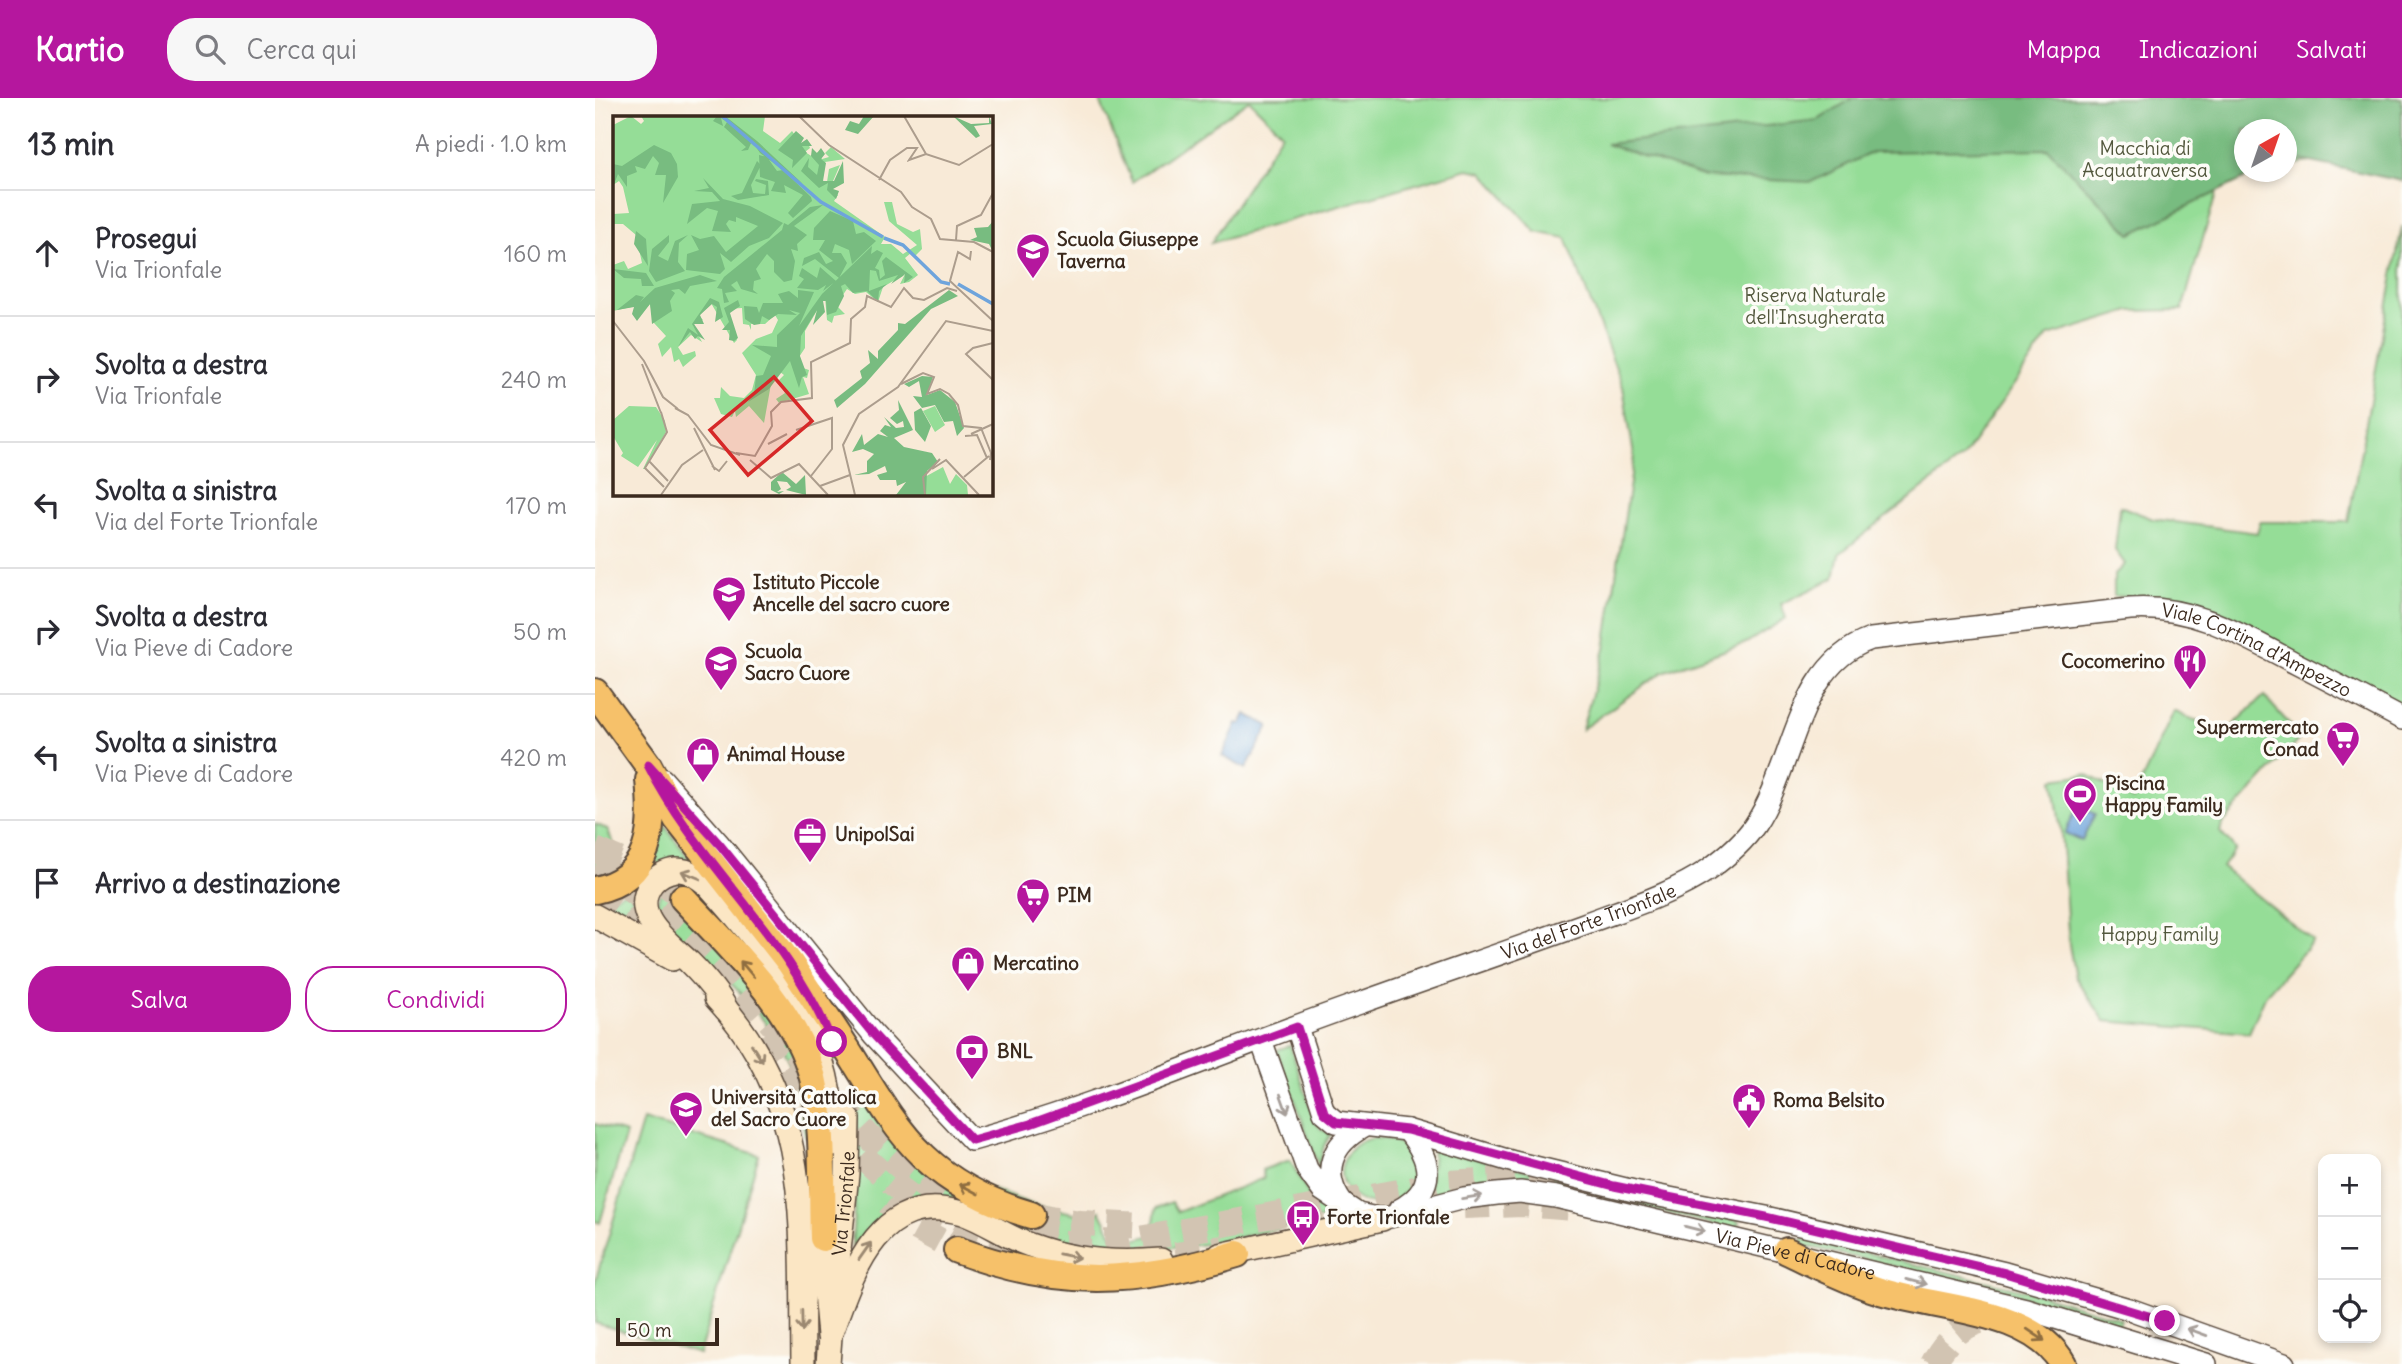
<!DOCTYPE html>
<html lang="it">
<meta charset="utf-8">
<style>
:root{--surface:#fff;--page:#f7f7f7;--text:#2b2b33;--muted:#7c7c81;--line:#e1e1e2;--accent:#b5179e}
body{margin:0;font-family:Delius,sans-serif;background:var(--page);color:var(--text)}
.controls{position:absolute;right:21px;bottom:21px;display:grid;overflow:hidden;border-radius:14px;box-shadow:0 4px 10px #0003}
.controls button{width:63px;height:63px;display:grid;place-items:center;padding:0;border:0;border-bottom:2px solid var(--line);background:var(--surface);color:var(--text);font:35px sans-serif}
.compass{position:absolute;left:1639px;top:21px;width:63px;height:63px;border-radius:50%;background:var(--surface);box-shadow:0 4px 10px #0003;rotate:40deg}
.scale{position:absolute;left:21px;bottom:18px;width:103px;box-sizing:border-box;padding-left:7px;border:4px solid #3b2a1e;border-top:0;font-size:19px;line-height:24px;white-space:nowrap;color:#3b2a1e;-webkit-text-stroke:5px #fdfcf7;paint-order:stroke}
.stop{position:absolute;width:21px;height:21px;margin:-16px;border:5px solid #b5179e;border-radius:50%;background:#fff}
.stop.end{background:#b5179e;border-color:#fff;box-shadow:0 2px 7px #0008}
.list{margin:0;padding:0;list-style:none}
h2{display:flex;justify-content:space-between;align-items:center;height:91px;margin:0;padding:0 28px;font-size:30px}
h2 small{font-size:23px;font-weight:400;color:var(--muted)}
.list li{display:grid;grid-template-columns:46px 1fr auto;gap:21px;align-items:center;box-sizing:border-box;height:126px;padding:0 28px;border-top:2px solid var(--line)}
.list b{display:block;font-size:26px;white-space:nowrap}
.list p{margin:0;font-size:23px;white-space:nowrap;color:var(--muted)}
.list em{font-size:23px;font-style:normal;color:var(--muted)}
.actions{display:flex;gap:14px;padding:21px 28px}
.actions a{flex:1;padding:16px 0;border:2px solid var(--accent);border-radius:28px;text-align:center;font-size:24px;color:var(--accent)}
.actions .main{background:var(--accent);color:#fff}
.icon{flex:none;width:38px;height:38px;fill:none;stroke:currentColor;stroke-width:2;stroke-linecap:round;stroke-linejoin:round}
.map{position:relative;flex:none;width:1807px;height:1266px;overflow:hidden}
header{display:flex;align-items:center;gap:42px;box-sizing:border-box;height:98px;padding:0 35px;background:var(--accent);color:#fff}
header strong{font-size:33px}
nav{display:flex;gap:38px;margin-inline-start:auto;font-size:24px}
.search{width:490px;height:63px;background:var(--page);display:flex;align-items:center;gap:18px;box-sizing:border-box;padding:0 24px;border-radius:28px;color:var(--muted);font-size:26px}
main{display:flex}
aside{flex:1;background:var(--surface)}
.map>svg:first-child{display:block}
.green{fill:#95dd97;stroke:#68845a;stroke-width:2}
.forest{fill:#78bc80;stroke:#5a734f;stroke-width:2}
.water{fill:#6ea4dc;stroke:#54677d;stroke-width:2}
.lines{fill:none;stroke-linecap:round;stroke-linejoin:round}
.trunk-tunnel{stroke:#d2c4b2;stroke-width:26;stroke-dasharray:26 13;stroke-linecap:butt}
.tertiary-casing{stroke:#57473a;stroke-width:24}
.secondary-casing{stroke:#57473a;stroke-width:26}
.primary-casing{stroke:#57473a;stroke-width:30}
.trunk-casing{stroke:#57473a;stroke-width:30}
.tertiary{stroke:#fff;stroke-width:21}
.secondary{stroke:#fbe6c4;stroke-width:23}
.primary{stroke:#f6c16b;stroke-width:26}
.trunk{stroke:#f6c16b;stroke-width:26}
.oneway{stroke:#9b8871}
.oneway2{stroke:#8f6e41}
.oneway3{stroke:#a79f9a}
.route{stroke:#b5179e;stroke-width:9}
.labels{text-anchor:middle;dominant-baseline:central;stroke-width:7;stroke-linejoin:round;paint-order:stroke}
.park-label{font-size:19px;fill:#52573c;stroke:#fdfcf7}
.poi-label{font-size:19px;font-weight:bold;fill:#3b2a1e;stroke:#fdfcf7;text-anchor:start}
.street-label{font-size:19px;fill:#3b2a1e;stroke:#fdfcf7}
.inset-river{fill:none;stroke:#6ea4dc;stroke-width:3.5}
.inset-road{fill:none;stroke:#ac9d8d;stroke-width:2}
.view{fill:#d62828;fill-opacity:0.15;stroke:#d62828;stroke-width:3.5}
.inset-edge{fill:none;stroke:#3b2a1e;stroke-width:3.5}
</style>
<header>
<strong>Kartio</strong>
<div class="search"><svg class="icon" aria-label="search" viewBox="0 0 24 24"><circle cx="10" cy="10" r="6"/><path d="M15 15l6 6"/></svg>Cerca qui</div>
<nav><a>Mappa</a><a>Indicazioni</a><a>Salvati</a></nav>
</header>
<main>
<aside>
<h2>13 min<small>A piedi · 1.0 km</small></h2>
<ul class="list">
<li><svg class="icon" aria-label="ahead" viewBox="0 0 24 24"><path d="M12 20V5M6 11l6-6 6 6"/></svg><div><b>Prosegui</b><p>Via Trionfale</p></div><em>160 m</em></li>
<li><svg class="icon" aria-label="right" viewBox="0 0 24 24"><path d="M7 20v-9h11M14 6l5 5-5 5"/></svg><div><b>Svolta a destra</b><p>Via Trionfale</p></div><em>240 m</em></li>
<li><svg class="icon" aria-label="left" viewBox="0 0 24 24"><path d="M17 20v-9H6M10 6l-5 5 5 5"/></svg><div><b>Svolta a sinistra</b><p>Via del Forte Trionfale</p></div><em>170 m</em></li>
<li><svg class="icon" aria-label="right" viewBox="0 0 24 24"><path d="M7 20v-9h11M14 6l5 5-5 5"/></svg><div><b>Svolta a destra</b><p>Via Pieve di Cadore</p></div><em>50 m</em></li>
<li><svg class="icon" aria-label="left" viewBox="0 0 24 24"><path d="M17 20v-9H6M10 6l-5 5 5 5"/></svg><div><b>Svolta a sinistra</b><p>Via Pieve di Cadore</p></div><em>420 m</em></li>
<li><svg class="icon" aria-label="arrive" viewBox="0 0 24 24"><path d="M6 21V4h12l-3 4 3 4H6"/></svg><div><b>Arrivo a destinazione</b></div></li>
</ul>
<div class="actions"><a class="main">Salva</a><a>Condividi</a></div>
</aside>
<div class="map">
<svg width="1807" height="1266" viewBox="0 0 1807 1266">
<rect width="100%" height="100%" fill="#fdfcf7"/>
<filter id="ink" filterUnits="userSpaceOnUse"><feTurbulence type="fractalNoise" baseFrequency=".0143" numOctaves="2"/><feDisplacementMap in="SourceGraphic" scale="14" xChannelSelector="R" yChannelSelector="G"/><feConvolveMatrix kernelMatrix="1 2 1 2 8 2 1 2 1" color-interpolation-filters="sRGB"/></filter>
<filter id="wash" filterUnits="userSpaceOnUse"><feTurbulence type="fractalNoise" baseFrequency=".00686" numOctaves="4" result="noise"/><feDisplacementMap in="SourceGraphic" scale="28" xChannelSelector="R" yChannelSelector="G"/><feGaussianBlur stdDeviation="1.57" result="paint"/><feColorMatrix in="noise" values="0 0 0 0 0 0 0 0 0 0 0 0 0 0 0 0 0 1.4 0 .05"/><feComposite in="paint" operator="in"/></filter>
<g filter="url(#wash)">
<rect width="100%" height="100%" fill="#f8ead7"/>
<g class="green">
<path d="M504,0H1807V61L1763,58L1692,67V32H1650L1624,86L1587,212L1536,213L1453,238L1368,359L1244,456L1239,480L1186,506L1191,520L1151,545L1068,574L987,631L1010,551L1039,358L1028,289L971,140L941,134L887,74L873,71L616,145L687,35L654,2L537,84Z"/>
<path d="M1807,128V615L1582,502L1519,498V477L1530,466L1520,452L1525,408L1558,421L1662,435L1665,424H1753Z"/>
<path d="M1669,598L1706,639L1627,726L1625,734L1640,751L1627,769L1718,843L1671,896L1654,935L1510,923L1480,879L1474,847L1466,733L1458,681L1491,676L1538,701L1579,613L1629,636Z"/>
<path d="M66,723L99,767L77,763L56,769Z"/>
<path d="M0,726L12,731L19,747L15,761L0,770Z"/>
<path d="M81,784L92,786L109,797L164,862L177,912L207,967L216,1039H210C205,1019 204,996 198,976C187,940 153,901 126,876C107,858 75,842 64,817C58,803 66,788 81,784Z"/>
<path d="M37,789L38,824L6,808C12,799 28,796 37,789Z"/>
<path d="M695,947L720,1023L726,1031L736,1036L729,1048L724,1069L682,952Z"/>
<path d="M261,1003L270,1004L286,1028L317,1062L439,1107L498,1119L505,1112L517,1136L532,1144L554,1138L558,1132L561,1110L577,1104L583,1114L669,1080L667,1072L695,1062L716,1101L739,1118L614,1146L534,1153L471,1149L435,1136L297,1112L284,1120L257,1148L263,1052Z"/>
<path d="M48,1022L164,1057L104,1256L0,1225V1184Z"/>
<path d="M0,1026L31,1035L5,1125L0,1123Z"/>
<path d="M785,1040C807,1043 818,1052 821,1074C805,1134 722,1100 753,1055C761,1043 772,1040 785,1040Z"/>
<path d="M838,1050L1144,1123L1142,1132L985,1094L834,1099Z"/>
<path d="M1208,1140L1441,1195L1526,1221L1524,1227L1414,1194L1206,1147Z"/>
</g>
<path class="forest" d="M1258,0H1807V83L1692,59V32H1650V74H1663L1536,136L1453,51L1278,54L1216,84L1110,79L1011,46L1223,22Z"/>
<g class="water">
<path d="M651,616L674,628L651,671L627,658L642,625L646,626Z"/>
<path d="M1483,708L1500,716L1487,743L1470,735Z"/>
</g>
</g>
<g filter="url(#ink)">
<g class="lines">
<g class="trunk-tunnel">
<path d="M0,752L53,774L88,800"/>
<path d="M0,768C88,823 142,883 208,962"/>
<path d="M0,793L70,842"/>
<path d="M165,939C246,1042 317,1130 451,1161"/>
<path d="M241,1003C280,1047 323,1092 377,1116"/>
<path d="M293,1104L322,1130L362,1152"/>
<path d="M869,1108L927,1106L977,1110"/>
<path d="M436,1117L485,1125L550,1128"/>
<path d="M432,1138L462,1145L529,1144L854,1085L914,1081L1000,1088"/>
<path d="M542,1163L628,1150"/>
<path d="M1338,1266C1352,1239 1375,1218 1407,1221"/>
</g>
<g class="tertiary-casing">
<g id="tertiary">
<path id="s1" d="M67,681L125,747L278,936L377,1042C510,1006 635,950 765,905C840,878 915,853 989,826C1031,810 1076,797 1113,772C1131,759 1148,745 1160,727C1200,667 1201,567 1276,541L1535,511C1597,506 1649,538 1702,566C1737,584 1772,602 1807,621"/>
<path d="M702,929L729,1014L741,1024L812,1032L919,1064L1039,1093L1171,1119L1410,1175L1534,1211L1689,1266"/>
<path id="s2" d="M666,942L712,1071L727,1092L763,1116L787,1121L869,1100L902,1096L925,1094L961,1099L1431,1211L1611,1266"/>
<path d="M747,1105C725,1074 737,1046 768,1029"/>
<path d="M804,1112C843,1090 837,1063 812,1032"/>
</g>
</g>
<g class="secondary-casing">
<g id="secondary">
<path d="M0,818L77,861"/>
<path d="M121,900C219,1004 206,1134 208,1266"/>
<path d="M131,911C122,893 108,878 94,864C74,845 33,817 57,785C63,778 72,773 81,772C94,771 105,780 114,788C183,864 240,939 238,1047"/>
<path d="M231,1123C225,1161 231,1199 234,1238"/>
<path d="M625,1157L787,1121"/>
<path id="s3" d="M240,1191L252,1076L253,1020"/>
<path d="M237,1232C258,1173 285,1091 367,1115C391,1123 411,1139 435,1147C478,1163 521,1166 566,1162"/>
<path d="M233,1266L236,1225"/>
</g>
</g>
<g class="primary-casing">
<g id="primary">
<path d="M0,594L53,667L82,721L195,865L224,909"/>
<path d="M0,792C58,780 59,730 54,682"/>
</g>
</g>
<g class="trunk-casing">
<g id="trunk">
<path d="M88,800C136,852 200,910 218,980C230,1031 226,1088 228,1140"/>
<path d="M224,909C294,1007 307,1079 436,1117"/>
<path d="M362,1152C464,1190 539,1187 642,1156"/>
<path d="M1192,1153C1222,1167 1251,1182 1282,1192C1339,1211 1437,1210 1468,1266"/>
</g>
</g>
<use href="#tertiary" class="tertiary"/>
<use href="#secondary" class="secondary"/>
<use href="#primary" class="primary"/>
<use href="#trunk" class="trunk"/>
</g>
<defs><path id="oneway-shaft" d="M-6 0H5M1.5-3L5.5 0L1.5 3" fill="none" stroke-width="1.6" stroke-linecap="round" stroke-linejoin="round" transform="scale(1.75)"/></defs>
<g class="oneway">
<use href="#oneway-shaft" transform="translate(96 777) rotate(-158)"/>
<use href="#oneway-shaft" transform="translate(162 955) rotate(58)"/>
<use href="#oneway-shaft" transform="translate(270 1153) rotate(-55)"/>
<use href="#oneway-shaft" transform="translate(474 1158) rotate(11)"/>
<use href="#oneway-shaft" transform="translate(207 1223) rotate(89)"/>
</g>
<g class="oneway2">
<use href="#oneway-shaft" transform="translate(152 871) rotate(-130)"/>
<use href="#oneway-shaft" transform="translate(374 1091) rotate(-152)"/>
<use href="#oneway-shaft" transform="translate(1441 1237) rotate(34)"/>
</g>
<g class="oneway3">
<use href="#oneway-shaft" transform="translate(689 1006) rotate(70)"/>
<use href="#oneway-shaft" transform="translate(877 1099) rotate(-9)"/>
<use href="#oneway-shaft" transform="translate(1100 1131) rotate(14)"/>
<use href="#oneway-shaft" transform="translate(1321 1184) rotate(14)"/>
<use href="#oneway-shaft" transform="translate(1602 1234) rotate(-160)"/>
</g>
</g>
<g class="lines" filter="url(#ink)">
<path class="route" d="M237,944C195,839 104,768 53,667L125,747L278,936L377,1042L435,1026L702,929L729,1014L741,1024L812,1032L1019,1088L1171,1119L1410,1175L1570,1223"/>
</g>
<defs>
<g id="school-pin" transform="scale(1.75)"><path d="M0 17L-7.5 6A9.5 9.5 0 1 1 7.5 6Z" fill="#b5179e" stroke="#fdfcf7"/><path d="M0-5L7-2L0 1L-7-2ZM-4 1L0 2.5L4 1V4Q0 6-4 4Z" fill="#fff"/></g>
<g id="restaurant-pin" transform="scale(1.75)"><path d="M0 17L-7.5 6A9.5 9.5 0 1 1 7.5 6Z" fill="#b5179e" stroke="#fdfcf7"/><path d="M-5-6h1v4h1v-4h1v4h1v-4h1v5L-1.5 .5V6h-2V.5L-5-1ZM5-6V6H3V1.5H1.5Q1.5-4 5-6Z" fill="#fff"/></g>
<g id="supermarket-pin" transform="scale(1.75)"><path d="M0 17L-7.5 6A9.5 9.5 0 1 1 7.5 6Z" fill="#b5179e" stroke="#fdfcf7"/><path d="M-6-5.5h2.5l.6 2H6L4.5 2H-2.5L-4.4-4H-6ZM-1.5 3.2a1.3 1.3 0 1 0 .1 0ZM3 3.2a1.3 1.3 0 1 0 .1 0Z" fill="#fff"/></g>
<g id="shop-pin" transform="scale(1.75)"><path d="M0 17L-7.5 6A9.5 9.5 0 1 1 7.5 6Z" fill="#b5179e" stroke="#fdfcf7"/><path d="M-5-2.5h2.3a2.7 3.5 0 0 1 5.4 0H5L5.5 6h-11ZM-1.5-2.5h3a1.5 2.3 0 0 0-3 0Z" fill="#fff"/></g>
<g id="stadium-pin" transform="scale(1.75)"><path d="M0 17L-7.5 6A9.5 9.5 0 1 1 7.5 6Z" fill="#b5179e" stroke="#fdfcf7"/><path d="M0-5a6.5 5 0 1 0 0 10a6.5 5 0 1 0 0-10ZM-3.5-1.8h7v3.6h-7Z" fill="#fff"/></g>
<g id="office-pin" transform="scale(1.75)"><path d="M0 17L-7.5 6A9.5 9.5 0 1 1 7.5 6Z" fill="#b5179e" stroke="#fdfcf7"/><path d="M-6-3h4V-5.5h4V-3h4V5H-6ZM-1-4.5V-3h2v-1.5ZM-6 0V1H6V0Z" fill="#fff"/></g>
<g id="bank-pin" transform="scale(1.75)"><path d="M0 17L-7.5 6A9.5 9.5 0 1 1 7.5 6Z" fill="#b5179e" stroke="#fdfcf7"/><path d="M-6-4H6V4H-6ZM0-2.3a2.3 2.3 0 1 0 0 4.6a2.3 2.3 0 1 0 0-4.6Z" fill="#fff"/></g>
<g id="civic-pin" transform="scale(1.75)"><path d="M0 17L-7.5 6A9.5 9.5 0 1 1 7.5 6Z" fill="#b5179e" stroke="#fdfcf7"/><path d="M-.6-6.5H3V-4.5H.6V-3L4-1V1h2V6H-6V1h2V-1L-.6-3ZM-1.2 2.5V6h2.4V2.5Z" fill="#fff"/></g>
<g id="university-pin" transform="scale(1.75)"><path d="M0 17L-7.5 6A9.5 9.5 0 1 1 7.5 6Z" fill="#b5179e" stroke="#fdfcf7"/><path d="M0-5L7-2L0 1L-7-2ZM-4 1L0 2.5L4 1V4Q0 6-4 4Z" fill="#fff"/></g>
<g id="bus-pin" transform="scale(1.75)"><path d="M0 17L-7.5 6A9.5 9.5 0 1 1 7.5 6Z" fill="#b5179e" stroke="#fdfcf7"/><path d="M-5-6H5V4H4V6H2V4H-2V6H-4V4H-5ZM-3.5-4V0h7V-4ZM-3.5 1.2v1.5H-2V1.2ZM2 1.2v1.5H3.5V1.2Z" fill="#fff"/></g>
</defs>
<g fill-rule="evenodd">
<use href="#school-pin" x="438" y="152"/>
<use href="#school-pin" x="134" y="495"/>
<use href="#restaurant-pin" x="1595" y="563"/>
<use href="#school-pin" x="126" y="564"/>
<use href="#supermarket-pin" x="1748" y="640"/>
<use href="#shop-pin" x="108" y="656"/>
<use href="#stadium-pin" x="1485" y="696"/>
<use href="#office-pin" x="215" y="736"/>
<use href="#supermarket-pin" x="438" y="797"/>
<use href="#shop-pin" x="373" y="865"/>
<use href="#bank-pin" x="377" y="953"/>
<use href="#civic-pin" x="1154" y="1002"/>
<use href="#university-pin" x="91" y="1010"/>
<use href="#bus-pin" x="708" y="1119"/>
</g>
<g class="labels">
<g class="park-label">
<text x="1550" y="50">Macchia di<tspan x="1550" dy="22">Acquatraversa</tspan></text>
<text x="1220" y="197">Riserva Naturale<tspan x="1220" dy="22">dell'Insugherata</tspan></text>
<text x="1565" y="836">Happy Family</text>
</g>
<g class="poi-label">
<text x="462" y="141">Scuola Giuseppe<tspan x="462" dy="22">Taverna</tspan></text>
<text x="158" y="484">Istituto Piccole<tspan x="158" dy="22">Ancelle del sacro cuore</tspan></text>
<text x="150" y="553">Scuola<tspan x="150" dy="22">Sacro Cuore</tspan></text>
<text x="1570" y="563" text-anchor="end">Cocomerino</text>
<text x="1724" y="629" text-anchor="end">Supermercato<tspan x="1724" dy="22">Conad</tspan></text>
<text x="132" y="656">Animal House</text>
<text x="1510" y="685">Piscina<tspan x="1510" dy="22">Happy Family</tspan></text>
<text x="240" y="736">UnipolSai</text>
<text x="462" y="797">PIM</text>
<text x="398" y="865">Mercatino</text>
<text x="402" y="953">BNL</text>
<text x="116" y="999">Università Cattolica<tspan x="116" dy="22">del Sacro Cuore</tspan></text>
<text x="1178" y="1002">Roma Belsito</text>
<text x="732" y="1119">Forte Trionfale</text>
</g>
<g class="street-label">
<text stroke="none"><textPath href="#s1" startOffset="1948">Viale Cortina d'Ampezzo</textPath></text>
<text stroke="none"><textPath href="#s1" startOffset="1130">Via del Forte Trionfale</textPath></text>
<text stroke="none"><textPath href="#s3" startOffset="86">Via Trionfale</textPath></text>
<text stroke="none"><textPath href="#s2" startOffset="654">Via Pieve di Cadore</textPath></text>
</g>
</g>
<g transform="translate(18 18)">
<rect width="380" height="380" fill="#f8ead7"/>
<path d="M18,0L28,8L31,5L28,0H152L150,15L167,27L179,15L188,28L194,25L197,32L192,36L200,41L205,36L209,43L216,41L212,37L218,31L232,43L212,46L208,64L214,66L216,53L227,49L217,72L225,79L221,85L272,121L268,128H278L290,138L304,129L276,105L271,86H279L284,108L300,116L307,113L309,133L301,141L298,137L292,142L305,159L296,166L287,168L292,158L270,171L265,186L253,176L242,178L234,173L223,189L232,198L221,200L219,207L214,204L212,181L192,215V232L186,241L187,251L196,254L194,262L190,261L196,278L166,287L163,283L172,277L165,265L171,259L167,256L158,268L151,307L136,290L123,301L122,295L119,301L108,298L101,282H107L108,271L117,280L131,282L139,274L143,259L129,237L143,223L159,217L165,204L162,199L152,208H138V214L136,209L130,208L129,192L115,193L124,224L121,227L98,187L86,200L90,204L80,209L89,226L78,219L65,231L70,239L82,235L83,240L70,251L66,243L61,246L58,231L49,241L45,228L53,220L41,207L37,188L23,204V190L0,195V149L11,145L15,153L29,147L23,119L10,108H0V98L16,97L10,71L6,65L0,69V9ZM16,290L43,291L52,305L53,316L32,353H30L44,324L25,351L8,340L10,337L0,320V304ZM322,290L332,309L322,316L310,295ZM330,351L337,368L343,358L354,369L355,379H313L310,362Z" fill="#95dd97"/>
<path d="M104,0H112L144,25L190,68L147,37L139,25L135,34L128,35L133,31L111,11L114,6L108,2L110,10L100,5ZM251,0H261L245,18L232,14L237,5L246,8ZM340,0L358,8L376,7V0L379,8L361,10L367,20L363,22ZM183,15L191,22L188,27L194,23L199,30H189L194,37L179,52L180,44L165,34ZM41,29L58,37L64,48L65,61L50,87L53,59H42L46,47L40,40L32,53L22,50L24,56L14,60V71L5,58L0,71V48L9,50ZM199,32L204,37L208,32L212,38L208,43L213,47L210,65H221L230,45L231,67L220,73L226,75L223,83L214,74L215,67L206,72L188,55L196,42L195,51L204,59L206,49L198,40ZM146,39L154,41L164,55L170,54L198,81L199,85L180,102L175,97L190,79L171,69L173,77L158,75L162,66L147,61ZM144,45L148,49L138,69L140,77L152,78L153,69L142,65L143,63L155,65L156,79L125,84L118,80L129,77ZM90,62L110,83L137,90L170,107L156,122L136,130L118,146L107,137L112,153L107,158L73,154L74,138L86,134L78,119L87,123L101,120L113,136L145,110L123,101V106L116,104L113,108L118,116L99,115L105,95L94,92L74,108L79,88L107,85L99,76L81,75L96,72ZM210,89L181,110L194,119L184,128L185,135L178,133L182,145L179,164L171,166L161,156V145L154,138L143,153L148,163L141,165L140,174L145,178L128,173L124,165L118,169L124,175L112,177L116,186L111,187L109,173L104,172L111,161L169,114L171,107L175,109L197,91ZM217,95L240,105L243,118L251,116L263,125L239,148L236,134L222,128L219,137H228L234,147L226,162L202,143L189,150L191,142L206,136L213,148L220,145L206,134L212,124H200L201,112ZM380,105V136L376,128L357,124L364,121L361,112L375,111ZM23,115L33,123L35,150L21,128ZM56,119V126L45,140L55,145L62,125L75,119L66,127L65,146L72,155L43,166L36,155L39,133ZM259,130L258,138L264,134L270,137L262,152L266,154L267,163L272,159L269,145L273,141L300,161L291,167L292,158L290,160L278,168L285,159L266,165L263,155L257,154L256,175L274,168L266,175L265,186L254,175L240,177L232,168L228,170L231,180L223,196L214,199L213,185H210L212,196L200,209L204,194L188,220L187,240L194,259L189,261L186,272L177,245L156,273L135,286L141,279L143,260L150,259L158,240L139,229L164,231V219L187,197L176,194L184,199L165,198L156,204L149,200L147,208L141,209L132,203L131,190L144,191L146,197L150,187H170L165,178L176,175L185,182V174L201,176L186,210L209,178ZM207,151L223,165L210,175L213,169L205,174L184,172L191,163L186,160L189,152L204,162ZM0,153L33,157L41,170H29L28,163L11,162ZM87,159L104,165L77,170L72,178L66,173L58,174L62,177L57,185L59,195L39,208L37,188L24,205L19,198L21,191L4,194L23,179L31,181L27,186L42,172ZM336,174L345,180L318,193L252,268L224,292L221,284L249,262L247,255L257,247L255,234L265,243V235L285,214V207L292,208ZM97,182L106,186L110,201L102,206L104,191L99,188L87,199L91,208H81L92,224L85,220L82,223L77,216L65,231L75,212L85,219L79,208ZM125,184L127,190L117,197L125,222L121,225L116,224L117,214H109L116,206L111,192ZM309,260L320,261L314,279L327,274L342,286L351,312L344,320L340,305L331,306L322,289L309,292L300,280L309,281L306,265L296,271L291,268ZM285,284L300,314L281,322L291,331L319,337L325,346L314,355L313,379H283L293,366L284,370L283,364H267L264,359L274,356L272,350L256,358L241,359L254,356V345L261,338L250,333L239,336L249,318L251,329L265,318L275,321L267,315L272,309L278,311L271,301L283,312L291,311L290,305L284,308L277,302L286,294ZM308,292L318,310L312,326L302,314L301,296ZM169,356L183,368L192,359L193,379L173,374L178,371L174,366L164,365L168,373L164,376L171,375L166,378L158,374V366Z" fill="#78bc80"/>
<path class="inset-river" d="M109,0L208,86L270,121M271,122L290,129L328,166L337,168M345,168L380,188"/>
<path class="inset-road" d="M186,0L216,29L288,76L299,91L318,103L327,123L361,126L380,136M291,0L313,38M266,64L277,44L294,32H304L296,44L313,38L346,49L380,28M343,124L344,110L368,99L380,77M358,135L357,143L345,136L337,165L380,205M0,205L31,245L50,281L65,293M380,227L360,232L353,238L380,264M29,248L48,297M288,268L310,257L321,261L314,278L327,273L336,278L345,289L350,310L368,312L378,337L377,344M62,292L75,299L98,329L127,339M48,296L54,316L32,352L51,371M81,312L102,354M183,314L219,302V333L198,360M358,318L380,308M352,320L364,319L374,342M155,328L174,318M123,337L142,340L159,310L158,296L168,286L199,282L198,246L237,227L238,203L252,191L254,180L278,191L291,172L300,182L311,184L334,172L344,175M137,344L158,362L186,348L215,379M36,345L55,365M99,350L106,355L114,345M319,353L333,344L366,379M351,361L376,340M207,370L237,359M48,379L69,349L90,334M242,379L230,329L246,298L285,271L333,205L380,215M312,379L310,361L327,343"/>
<path class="view" d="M161,261L199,305L135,359L97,314Z"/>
<rect width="380" height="380" class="inset-edge"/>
</g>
</svg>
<div class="controls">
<button>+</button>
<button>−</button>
<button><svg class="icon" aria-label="locate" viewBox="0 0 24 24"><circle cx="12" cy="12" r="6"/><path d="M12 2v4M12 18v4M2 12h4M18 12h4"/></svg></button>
</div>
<svg class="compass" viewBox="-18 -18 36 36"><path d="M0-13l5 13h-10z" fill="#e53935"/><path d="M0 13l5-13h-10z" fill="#7c7c81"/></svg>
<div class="scale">50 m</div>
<div class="stop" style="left:237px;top:944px"></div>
<div class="stop end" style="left:1570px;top:1223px"></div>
</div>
</main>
